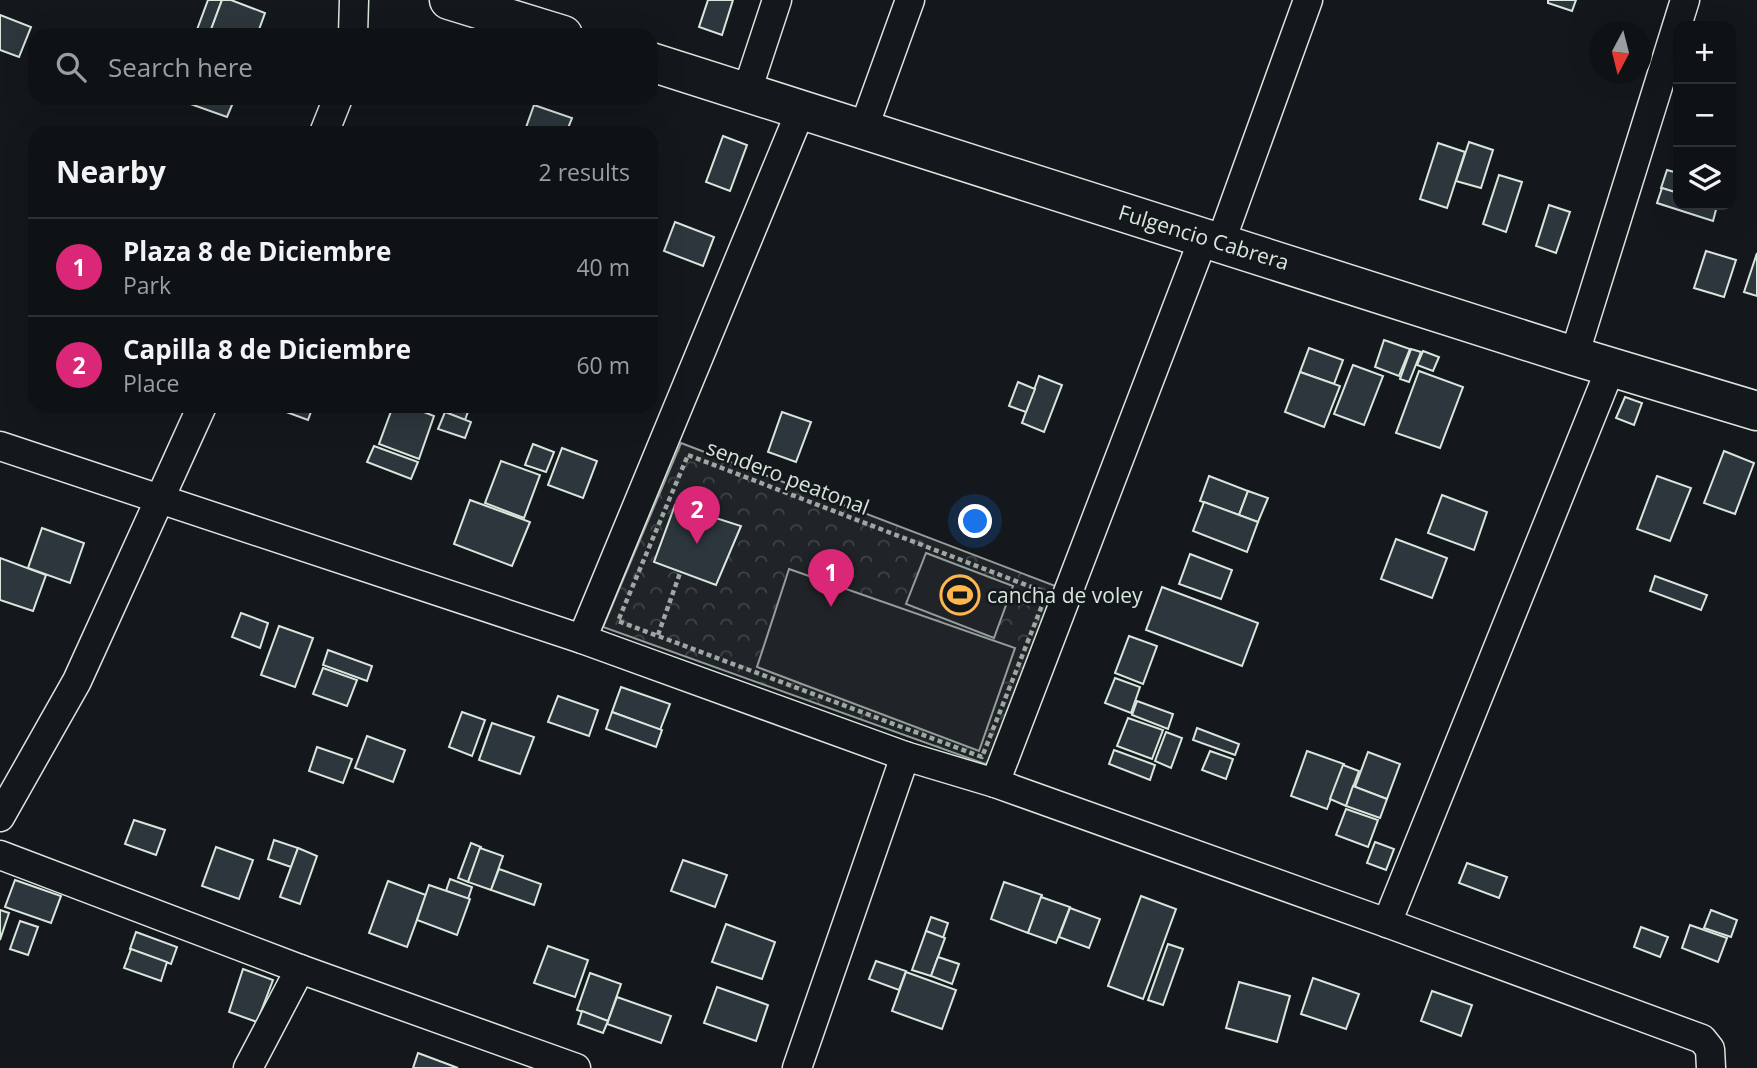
<!DOCTYPE html>
<meta charset="utf-8">
<style>
:root{--surface:#0f1215;--page:#181b1e;--text:#f1f3f6;--muted:#9b9ea0;--line:#2f3234;--accent:#db2777}
body{margin:0;font-family:"Open Sans",sans-serif;background:var(--page);color:var(--text)}
.controls{position:absolute;right:21px;top:21px;display:grid;overflow:hidden;border-radius:14px;box-shadow:0 7px 28px #0002}
.controls button{width:63px;height:63px;display:grid;place-items:center;padding:0;border:0;border-bottom:2px solid var(--line);background:var(--surface);color:var(--text);font:35px sans-serif}
.compass{position:absolute;left:1589px;top:21px;width:63px;height:63px;border-radius:50%;background:var(--surface);box-shadow:0 7px 28px #0002;rotate:187deg}
.you{position:absolute;left:976px;top:522px;width:24px;height:24px;margin:-18px;border:5px solid #fff;border-radius:50%;background:#1a73e8;box-shadow:0 0 0 10px #1a73e833}
.badge{display:grid;place-items:center;width:46px;height:46px;border-radius:50%;background:var(--accent);color:#fff;font-size:23px;font-weight:700}
.pin{position:absolute;translate:-50% -58px;filter:drop-shadow(0 2px 4px #0008)}
.pin::after{content:'';position:absolute;top:37px;width:24px;height:21px;background:inherit;clip-path:polygon(0 0,100% 0,50% 100%)}
.list{margin:0;padding:0;list-style:none}
h2{display:flex;justify-content:space-between;align-items:center;height:91px;margin:0;padding:0 28px;font-size:30px}
h2 small{font-size:23px;font-weight:400;color:var(--muted)}
.list li{display:grid;grid-template-columns:46px 1fr auto;gap:21px;align-items:center;box-sizing:border-box;height:98px;padding:0 28px;border-top:2px solid var(--line)}
.list b{display:block;font-size:26px;white-space:nowrap}
.list p{margin:0;font-size:23px;white-space:nowrap;color:var(--muted)}
.list em{font-size:23px;font-style:normal;color:var(--muted)}
.icon{flex:none;width:38px;height:38px;fill:none;stroke:currentColor;stroke-width:2;stroke-linecap:round;stroke-linejoin:round}
.map{position:relative;flex:none;width:1757px;height:1068px;overflow:hidden}
.search{position:absolute;background:var(--surface);box-shadow:0 7px 28px #0002;left:28px;top:28px;width:630px;height:77px;display:flex;align-items:center;gap:18px;box-sizing:border-box;padding:0 24px;border-radius:21px;color:var(--muted);font-size:26px}
.panel{position:absolute;background:var(--surface);box-shadow:0 7px 28px #0002;left:28px;top:126px;width:630px;height:287px;border-radius:21px}
.map>svg:first-child{display:block}
.park{fill:url(#park-crowns);stroke:#939e99;stroke-width:2}
.pitch{fill:#202428;stroke:#939e99;stroke-width:2}
.building{fill:#2c363c;stroke:#d8e6dc;stroke-width:2}
.lines{fill:none;stroke-linecap:round;stroke-linejoin:round}
.street-casing{stroke:#d8e6dc;stroke-width:31}
.secondary-casing{stroke:#d8e6dc;stroke-width:41}
.path{stroke:#9da8a2;stroke-width:4.5;stroke-dasharray:5 3.5;stroke-linecap:butt}
.street{stroke:#14181c;stroke-width:28}
.secondary{stroke:#14181c;stroke-width:38}
.labels{text-anchor:middle;dominant-baseline:central;stroke-width:5;stroke-linejoin:round;paint-order:stroke}
.street-label{font-size:21px;fill:#d8e6dc;stroke:#14181c}
.poi-label{font-size:21px;fill:#d8e6dc;stroke:#14181c;text-anchor:start}
</style>
<div class="map">
<svg width="1757" height="1068" viewBox="0 0 1757 1068">
<defs>
<pattern id="park-crowns" width="20" height="18" patternUnits="userSpaceOnUse" patternTransform="scale(1.75)"><rect width="20" height="18" fill="#202428"/><path d="M2 6a3 3 0 1 1 6 0M12 15a3 3 0 1 1 6 0" fill="none" stroke="#404447"/></pattern>
</defs>
<rect width="100%" height="100%" fill="#14181c"/>
<path class="park" d="M681,443L1058,587L988,765L603,627Z"/>
<g class="pitch">
<path d="M926,553L1013,586L994,638L906,604Z"/>
<path d="M789,569L1015,648L979,751L757,667Z"/>
</g>
<g class="building">
<path d="M208,0H222L209,35H195Z"/>
<path d="M222,0H231L265,13L257,35H209Z"/>
<path d="M708,0H733L722,35L699,27Z"/>
<path d="M1548,0H1576L1572,11L1548,3Z"/>
<path d="M0,15L31,27L19,57L0,50Z"/>
<path d="M184,98H235L227,117L182,101Z"/>
<path d="M534,105L572,118L566,133H524Z"/>
<path d="M723,136L747,145L730,191L706,182Z"/>
<path d="M1469,142L1493,150L1481,188L1456,181Z"/>
<path d="M1438,143L1465,152L1447,208L1420,199Z"/>
<path d="M1667,170L1678,173V193L1661,188Z"/>
<path d="M1499,175L1522,182L1506,232L1483,224Z"/>
<path d="M1662,188L1678,193V205L1717,206L1713,221L1657,203Z"/>
<path d="M1549,205L1570,212L1556,253L1536,246Z"/>
<path d="M675,222L714,237L703,266L664,251Z"/>
<path d="M1706,251L1736,260L1724,297L1694,288Z"/>
<path d="M1757,253V296L1744,292Z"/>
<path d="M1384,340L1410,349L1399,376L1375,367Z"/>
<path d="M1309,348L1343,360L1334,384L1300,372Z"/>
<path d="M1411,349L1421,352L1409,382L1400,379Z"/>
<path d="M1423,351L1439,357L1433,371L1417,365Z"/>
<path d="M1353,365L1383,376L1364,425L1334,414Z"/>
<path d="M1419,371L1463,387L1440,448L1396,433Z"/>
<path d="M1300,372L1340,386L1324,427L1285,412Z"/>
<path d="M1039,376L1062,385L1044,432L1022,423Z"/>
<path d="M1018,382L1035,389L1026,412L1009,406Z"/>
<path d="M1625,397L1642,403L1634,425L1616,418Z"/>
<path d="M270,406H313L308,420Z"/>
<path d="M393,406H409L434,416L419,459L379,444Z"/>
<path d="M441,406H470L465,420L439,410Z"/>
<path d="M445,412L471,422L465,438L438,429Z"/>
<path d="M782,412L811,422L796,462L768,452Z"/>
<path d="M533,444L554,452L546,472L525,465Z"/>
<path d="M374,446L418,462L411,479L367,462Z"/>
<path d="M562,448L597,461L583,498L548,485Z"/>
<path d="M1724,451L1754,463L1735,514L1704,503Z"/>
<path d="M501,461L540,475L524,518L485,503Z"/>
<path d="M1209,476L1248,491L1239,515L1200,501Z"/>
<path d="M1657,476L1691,488L1670,541L1637,529Z"/>
<path d="M1248,491L1268,498L1258,522L1239,515Z"/>
<path d="M1442,495L1487,512L1474,550L1428,533Z"/>
<path d="M470,500L530,522L512,566L454,544Z"/>
<path d="M1204,502L1258,522L1247,552L1193,531Z"/>
<path d="M675,505L741,526L716,585L654,562Z"/>
<path d="M42,528L84,543L70,583L28,568Z"/>
<path d="M1396,539L1447,558L1432,598L1381,579Z"/>
<path d="M1190,554L1232,570L1221,599L1179,584Z"/>
<path d="M0,558L46,575L33,611L0,600Z"/>
<path d="M1655,576L1707,595L1701,610L1650,591Z"/>
<path d="M1162,587L1258,623L1242,666L1146,630Z"/>
<path d="M241,613L268,623L260,648L232,637Z"/>
<path d="M279,626L313,638L295,687L261,675Z"/>
<path d="M1129,636L1157,646L1143,684L1115,673Z"/>
<path d="M328,650L372,666L367,681L323,665Z"/>
<path d="M323,668L357,680L347,706L313,694Z"/>
<path d="M1115,678L1140,687L1131,713L1105,703Z"/>
<path d="M621,687L670,704L660,730L612,712Z"/>
<path d="M558,696L598,710L589,736L548,722Z"/>
<path d="M1137,701L1173,714L1168,729L1132,715Z"/>
<path d="M462,712L485,720L472,756L449,747Z"/>
<path d="M612,712L662,730L656,747L606,729Z"/>
<path d="M1128,718L1163,730L1152,759L1117,746Z"/>
<path d="M492,723L534,737L520,774L479,760Z"/>
<path d="M1197,728L1239,744L1235,755L1193,740Z"/>
<path d="M1166,732L1182,738L1171,768L1155,761Z"/>
<path d="M367,736L405,750L393,782L355,768Z"/>
<path d="M317,747L352,759L343,783L309,771Z"/>
<path d="M1114,750L1155,765L1150,780L1109,764Z"/>
<path d="M1210,751L1233,759L1226,779L1202,770Z"/>
<path d="M1307,751L1344,764L1327,809L1291,796Z"/>
<path d="M1368,752L1400,764L1387,799L1355,787Z"/>
<path d="M1343,765L1359,771L1346,806L1330,799Z"/>
<path d="M1353,786L1387,799L1380,818L1346,806Z"/>
<path d="M1346,809L1378,820L1368,847L1336,835Z"/>
<path d="M134,820L165,830L156,855L125,844Z"/>
<path d="M274,840L298,848L291,867L268,859Z"/>
<path d="M1375,842L1394,849L1386,870L1367,863Z"/>
<path d="M471,843L481,847L468,882L458,878Z"/>
<path d="M216,847L253,860L239,899L202,886Z"/>
<path d="M298,848L317,856L300,904L280,897Z"/>
<path d="M480,848L503,856L491,890L468,882Z"/>
<path d="M683,860L727,875L715,907L671,891Z"/>
<path d="M1467,863L1507,877L1499,898L1459,883Z"/>
<path d="M499,869L541,884L534,905L491,890Z"/>
<path d="M450,879L472,887L468,899L446,891Z"/>
<path d="M15,880L61,896L51,923L5,907Z"/>
<path d="M388,881L426,895L407,947L369,933Z"/>
<path d="M1004,882L1042,895L1028,933L991,919Z"/>
<path d="M429,885L470,899L457,935L417,920Z"/>
<path d="M1141,896L1176,909L1143,999L1108,986Z"/>
<path d="M1041,897L1070,907L1056,943L1028,933Z"/>
<path d="M1070,908L1100,919L1089,948L1059,937Z"/>
<path d="M0,910L9,913L0,940Z"/>
<path d="M1711,910L1737,920L1731,937L1704,928Z"/>
<path d="M931,917L948,923L943,938L926,931Z"/>
<path d="M20,921L38,927L28,955L10,949Z"/>
<path d="M726,924L775,942L762,979L712,962Z"/>
<path d="M1690,925L1727,938L1718,962L1682,948Z"/>
<path d="M1641,927L1668,937L1660,957L1634,947Z"/>
<path d="M926,931L945,938L931,976L912,970Z"/>
<path d="M136,932L177,947L171,964L130,949Z"/>
<path d="M1168,944L1183,949L1163,1005L1148,1000Z"/>
<path d="M548,946L588,960L575,997L534,983Z"/>
<path d="M131,949L167,962L161,981L124,968Z"/>
<path d="M938,957L959,964L952,984L931,976Z"/>
<path d="M876,961L906,971L899,990L869,979Z"/>
<path d="M243,969L273,980L257,1022L229,1012Z"/>
<path d="M906,972L956,990L942,1029L892,1011Z"/>
<path d="M590,973L621,984L608,1021L577,1010Z"/>
<path d="M1313,978L1359,994L1346,1029L1301,1014Z"/>
<path d="M1239,982L1290,996L1277,1042L1226,1028Z"/>
<path d="M717,987L768,1005L756,1041L704,1023Z"/>
<path d="M1432,991L1472,1005L1461,1036L1421,1021Z"/>
<path d="M617,997L671,1016L661,1043L607,1024Z"/>
<path d="M582,1011L608,1021L603,1033L578,1024Z"/>
<path d="M418,1053L458,1068H413Z"/>
</g>
<g class="lines">
<g class="street-casing">
<g id="street">
<path d="M353,35L354,0"/>
<path d="M747,91L777,0"/>
<path d="M863,130L910,0"/>
<path d="M324,133L338,98"/>
<path d="M1221,241L1308,0"/>
<path d="M1574,356L1685,0"/>
<path d="M0,446L582,639L905,756L995,783L1387,923L1702,1039L1710,1049L1711,1068"/>
<path d="M582,639L801,110"/>
<path d="M995,783L1204,237"/>
<path d="M0,817L77,681L202,406"/>
<path d="M0,855L300,969L576,1068"/>
<path d="M1387,923L1611,367"/>
<path d="M248,1068L300,969"/>
<path d="M797,1068L905,756"/>
</g>
</g>
<g class="secondary-casing">
<g id="secondary">
<path d="M449,0L563,35"/>
<path d="M651,62L1574,356L1757,411"/>
</g>
</g>
<g class="path">
<path d="M688,455L1047,593L982,757L618,621Z"/>
<path d="M658,635L680,573"/>
</g>
<use href="#street" class="street"/>
<use href="#secondary" class="secondary"/>
</g>
<defs>
<g id="stadium-ring" transform="scale(2.0125)"><circle r="9.5" fill="#14181c" stroke="#ffb74d" stroke-width="1.5"/><path d="M0-5a6.5 5 0 1 0 0 10a6.5 5 0 1 0 0-10ZM-3.5-1.8h7v3.6h-7Z" fill="#ffb74d"/></g>
</defs>
<g fill-rule="evenodd">
<use href="#stadium-ring" x="960" y="595"/>
</g>
<g class="labels">
<g class="street-label">
<text transform="translate(1204 237) rotate(17)">Fulgencio Cabrera</text>
<text transform="translate(788 477) rotate(21)">sendero peatonal</text>
</g>
<g class="poi-label">
<text x="987" y="595">cancha de voley</text>
</g>
</g>
</svg>
<div class="controls">
<button>+</button>
<button>−</button>
<button><svg class="icon" aria-label="layers" viewBox="0 0 24 24"><path d="M12 4l9 5-9 5-9-5zM3 14l9 5 9-5"/></svg></button>
</div>
<svg class="compass" viewBox="-18 -18 36 36"><path d="M0-13l5 13h-10z" fill="#e53935"/><path d="M0 13l5-13h-10z" fill="#9b9ea0"/></svg>
<div class="you"></div>
<div class="pin badge" style="left:831px;top:607px">1</div>
<div class="pin badge" style="left:697px;top:544px">2</div>
<div class="search"><svg class="icon" aria-label="search" viewBox="0 0 24 24"><circle cx="10" cy="10" r="6"/><path d="M15 15l6 6"/></svg>Search here</div>
<section class="panel">
<h2>Nearby<small>2 results</small></h2>
<ul class="list">
<li><span class="badge">1</span><div><b>Plaza 8 de Diciembre</b><p>Park</p></div><em>40 m</em></li>
<li><span class="badge">2</span><div><b>Capilla 8 de Diciembre</b><p>Place</p></div><em>60 m</em></li>
</ul>
</section>
</div>
